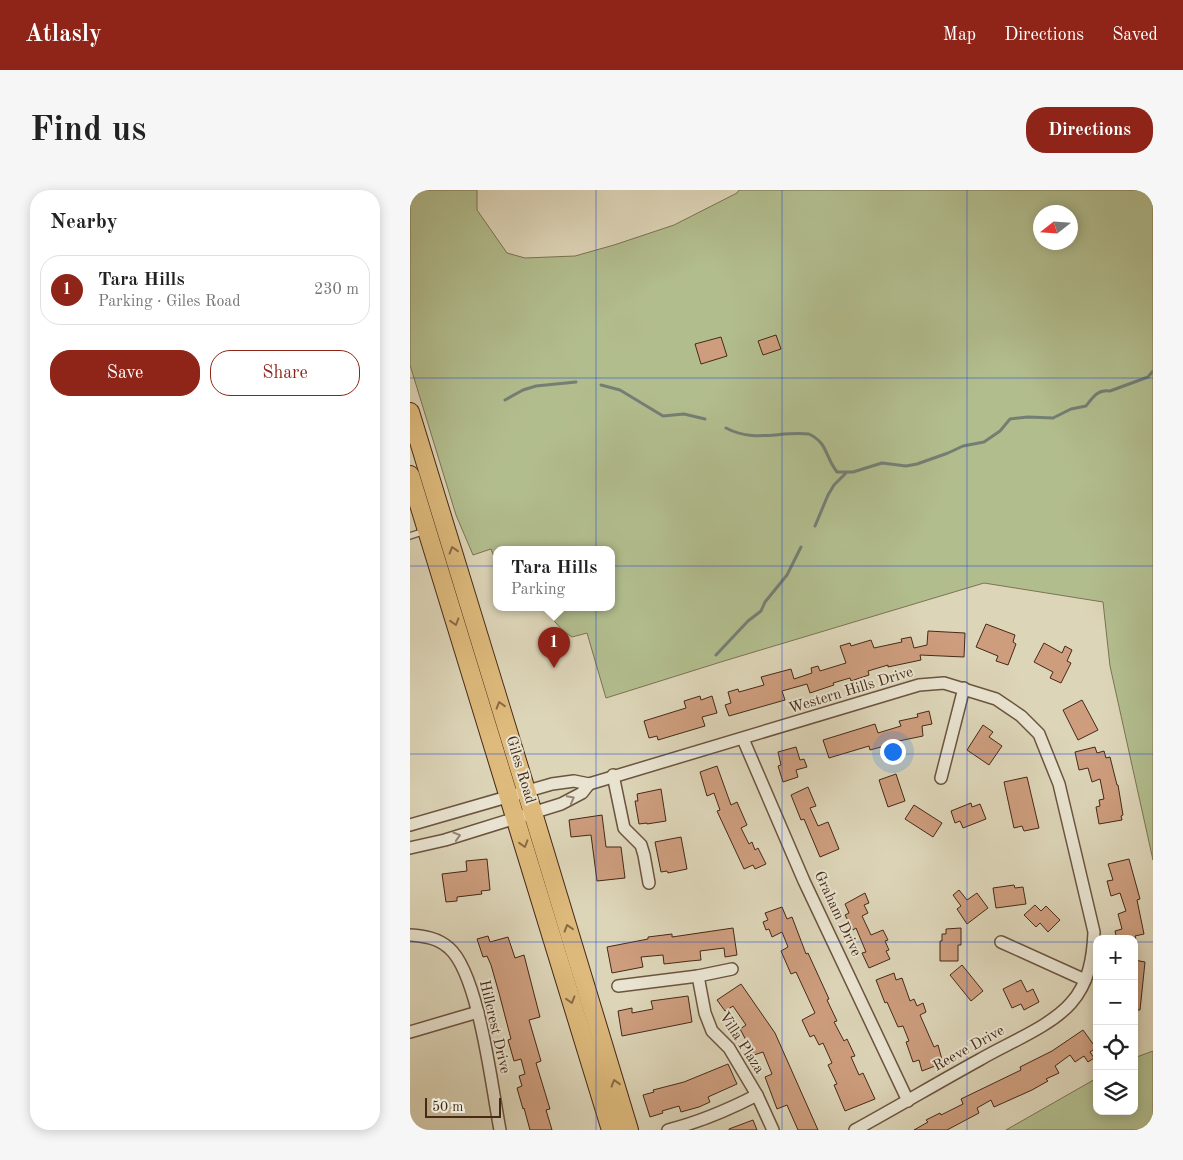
<!DOCTYPE html>
<meta charset="utf-8">
<style>
:root{--surface:#fff;--page:#f6f6f6;--text:#222;--muted:#767676;--line:#e0e0e0;--accent:#8f2418}
body{margin:0;font-family:"Old Standard TT",serif;background:var(--page);color:var(--text)}
.controls{position:absolute;right:15px;bottom:15px;display:grid;overflow:hidden;border-radius:10px;box-shadow:0 2px 12px #0003}
.controls button{width:45px;height:45px;display:grid;place-items:center;padding:0;border:0;border-bottom:1px solid var(--line);background:var(--surface);color:var(--text);font:25px sans-serif}
.compass{position:absolute;left:623px;top:15px;width:45px;height:45px;border-radius:50%;background:var(--surface);box-shadow:0 2px 12px #0003;rotate:253deg}
.scale{position:absolute;left:15px;bottom:12px;width:76px;box-sizing:border-box;padding-left:5px;border:2px solid #462917;border-top:0;font-size:14px;line-height:18px;white-space:nowrap;color:#462917;-webkit-text-stroke:4px #e9e4d1;paint-order:stroke}
.you{position:absolute;left:482px;top:561px;width:18px;height:18px;margin:-12px;border:4px solid #fff;border-radius:50%;background:#1a73e8;box-shadow:0 0 0 8px #1a73e833}
.badge{display:grid;place-items:center;width:32px;height:32px;border-radius:50%;background:var(--accent);color:#fff;font-size:16px;font-weight:700}
.pin{position:absolute;translate:-50% -41px;filter:drop-shadow(0 1px 2px #0008)}
.pin::after{content:'';position:absolute;top:26px;width:18px;height:15px;background:inherit;clip-path:polygon(0 0,100% 0,50% 100%)}
.popup{position:absolute;left:83px;top:356px;width:122px;height:65px;box-sizing:border-box;display:grid;place-content:center;border-radius:10px;background:var(--surface);filter:drop-shadow(0 1px 4px #0005);font-size:16px;white-space:nowrap;color:var(--muted)}
.popup b{font-size:19px;color:var(--text)}
.popup::after{content:'';position:absolute;left:50%;top:100%;margin-left:-10px;border:10px solid transparent;border-top-color:var(--surface)}
.list{margin:0;padding:0;list-style:none}
h2{display:flex;justify-content:space-between;align-items:center;height:65px;margin:0;padding:0 20px;font-size:21px}
h2 small{font-size:16px;font-weight:400;color:var(--muted)}
.list li{display:grid;grid-template-columns:32px 1fr auto;gap:15px;align-items:center;box-sizing:border-box;height:70px;margin:0 10px 10px;padding:0 10px;border:1px solid var(--line);border-radius:20px}
.list b{display:block;font-size:19px;white-space:nowrap}
.list p{margin:0;font-size:16px;white-space:nowrap;color:var(--muted)}
.list em{font-size:16px;font-style:normal;color:var(--muted)}
.actions{display:flex;gap:10px;padding:15px 20px}
.actions a{flex:1;padding:11px 0;border:1px solid var(--accent);border-radius:20px;text-align:center;font-size:18px;color:var(--accent)}
.actions .main{background:var(--accent);color:#fff}
.icon{flex:none;width:28px;height:28px;fill:none;stroke:currentColor;stroke-width:2;stroke-linecap:round;stroke-linejoin:round}
.map{position:relative;flex:none;width:743px;height:940px;overflow:hidden;border-radius:20px}
header{display:flex;align-items:center;gap:30px;box-sizing:border-box;height:70px;padding:0 25px;background:var(--accent);color:#fff}
header strong{font-size:24px}
nav{display:flex;gap:28px;margin-inline-start:auto;font-size:18px}
.intro{display:flex;align-items:center;justify-content:space-between;box-sizing:border-box;height:120px;padding:0 30px}
h1{margin:0;font-size:35px}
.button{padding:12px 22px;border-radius:20px;background:var(--accent);color:#fff;font-size:18px;font-weight:700}
main{display:flex;gap:30px;padding:0 30px}
aside{flex:1;background:var(--surface);border-radius:20px;box-shadow:0 2px 12px #0003}
.map>svg:first-child{display:block}
.green{fill:#b2bd8e;stroke:#7c7352;fill-rule:evenodd}
.lines{fill:none;stroke-linecap:round;stroke-linejoin:round}
.stream{stroke:#747f74;stroke-width:3}
.building{fill:#cd9d7d;stroke:#462917}
.service-casing{stroke:#6c543f;stroke-width:8}
.minor-casing{stroke:#6c543f;stroke-width:14}
.primary-casing{stroke:#462917;stroke-width:20}
.service{stroke:#e9e4d1;stroke-width:5.5}
.minor{stroke:#e9e4d1;stroke-width:11}
.primary{stroke:#deba7c;stroke-width:18}
.oneway{stroke:#8a6a44}
.oneway2{stroke:#988674}
.grid{fill:none;stroke:#1d4ed8;stroke-width:1;stroke-opacity:0.55}
.labels{text-anchor:middle;dominant-baseline:central;stroke-width:4;stroke-linejoin:round;paint-order:stroke}
.street-label{font-size:15px;fill:#462917;stroke:#e9e4d1}
</style>
<header>
<strong>Atlasly</strong>
<nav><a>Map</a><a>Directions</a><a>Saved</a></nav>
</header>
<div class="intro"><h1>Find us</h1><a class="button">Directions</a></div>
<main>
<aside>
<h2>Nearby<small></small></h2>
<ul class="list">
<li><span class="badge">1</span><div><b>Tara Hills</b><p>Parking · Giles Road</p></div><em>230 m</em></li>
</ul>
<div class="actions"><a class="main">Save</a><a>Share</a></div>
</aside>
<div class="map">
<svg width="743" height="940" viewBox="0 0 743 940">
<rect width="100%" height="100%" fill="#ddd5b8"/>
<filter id="stains"><feTurbulence type="fractalNoise" baseFrequency=".004" numOctaves="4"/><feColorMatrix values="0 0 0 0 .2 0 0 0 0 .09 0 0 0 0 .02 0 0 0 .5 -.17"/></filter>
<radialGradient id="worn" r=".72"><stop offset=".6" stop-color="#630" stop-opacity="0"/><stop offset="1" stop-color="#630" stop-opacity=".3"/></radialGradient>
<g class="green">
<path d="M0,0H67V20L97,63L115,68L165,66L204,55L264,35L327,3L329,0H743V670L700,476L693,412L574,393L314,471L196,508L177,443L162,447L153,441L132,417H202V359H86V372L81,359L63,365L46,325L0,175ZM630,22H660V52H630Z"/>
<path d="M743,861V940H596L687,888V921H724V868Z"/>
</g>
<g class="lines">
<g class="stream">
<path d="M191,195L210,200L253,226L274,224L295,229"/>
<path d="M95,210L113,200L126,196L166,192"/>
<path d="M316,238C344,253 369,241 399,244C418,253 415,267 427,282H443L472,273L496,276L507,274L538,263L553,256L574,252L590,241L600,229L618,227L643,228L661,219L676,216C683,207 688,199 700,201L738,187L743,181"/>
<path d="M405,336L418,305L424,295L436,283"/>
<path d="M306,465L338,431L351,421L355,412L377,385L391,357"/>
</g>
</g>
<g class="building">
<path d="M366,145L371,159L353,165L348,151Z"/>
<path d="M311,147L317,166L291,174L285,154Z"/>
<path d="M576,434L605,445L603,452L606,454L598,475L586,471L588,466L566,457Z"/>
<path d="M518,441L555,443L554,467L510,465L511,470L478,477V475L458,481L459,485L441,491L440,488L423,493L424,495L400,503L397,494L372,501L375,510L319,526L315,515L321,513L318,502L328,499L329,502L354,495L351,487L381,479L384,489L402,483L401,478L408,476L410,481L436,473L430,456L440,453L441,456L461,450L464,458L492,452L491,449L501,447L504,458L517,455Z"/>
<path d="M634,453L652,463L655,456L662,460L657,471L661,473L651,493L640,488L643,482L624,472Z"/>
<path d="M290,506L291,510L302,506L307,523L292,527L295,536L248,550L247,546L239,548L234,531L276,518L274,511Z"/>
<path d="M672,510L688,540L668,550L653,520Z"/>
<path d="M519,521L522,534L512,536L513,546L484,552V553L479,555V558L472,560L471,557L460,560L459,556L419,568L413,550L465,534L468,543L491,536L489,531L508,527L507,524Z"/>
<path d="M573,535L583,542L579,547L592,556L579,575L557,560Z"/>
<path d="M386,557L390,570L394,569L397,577L386,580L388,587L373,592L368,576L371,575L368,562Z"/>
<path d="M685,557L687,563L694,561L696,568L700,567L707,595H708L713,625L711,626L712,630L689,634L686,617L690,616L689,610L694,609L690,589L682,592L678,578L669,580L665,562Z"/>
<path d="M307,576L321,615L327,612L337,635L331,638L339,654L342,652L345,660L348,658L356,674L345,679L343,675L334,679L307,621L310,620L304,603L297,606L290,582Z"/>
<path d="M486,584L495,611L478,617L469,590Z"/>
<path d="M617,587L629,638L614,641L612,636L604,638L594,592Z"/>
<path d="M398,597L406,616L400,618L408,636L418,632L429,659L410,667L394,629L391,630L381,605Z"/>
<path d="M251,599L256,631L237,634V633L229,634L225,611H228L227,604Z"/>
<path d="M561,613L562,617L570,614L576,629L553,638L550,631L545,633L541,621Z"/>
<path d="M504,615L532,633L523,647L495,629Z"/>
<path d="M192,625L196,657H211L215,688L187,691L181,645L161,647L159,630Z"/>
<path d="M271,647L277,679L258,683L257,681L251,682L245,652Z"/>
<path d="M77,669L80,700L71,701L72,704L47,707V711L36,712L32,684L57,681L56,671Z"/>
<path d="M719,669L730,709L727,710L734,744L725,746L726,749H707L705,741L712,739L708,724L716,721L710,703L701,706L697,691L703,690L698,674Z"/>
<path d="M604,695L605,698L613,697L616,714L586,718L583,698Z"/>
<path d="M549,700L557,710L567,703L578,718L557,734L547,719L551,716L543,705Z"/>
<path d="M455,703L459,713L454,715L458,723L452,726L461,745L473,740L478,750L475,751L479,760L476,761L480,769L459,778L452,763L456,762L446,738L443,740L435,725L439,723L435,714Z"/>
<path d="M625,715L631,721L636,716L650,730L638,742L630,733L626,737L614,725Z"/>
<path d="M372,717L377,729L382,727L396,764L398,763L419,809L417,810L427,831L424,832L434,851L437,849L445,866L441,867L449,885L453,883L465,909L435,921L424,895L427,894L418,875L422,873L413,853L409,855L404,845L400,847L392,830L405,823L386,782L381,784L371,761L378,757L372,742L362,747L359,739L356,740L353,732L358,730L355,723Z"/>
<path d="M323,738L327,765L315,767L314,758L290,761L291,770L280,771L254,774L253,765L231,767L233,777L202,783L197,757L238,749V747L262,744V747Z"/>
<path d="M551,738V755H548V771H530V751H532V744H536V739Z"/>
<path d="M78,746L80,752L98,747L105,768L114,765L130,827L119,830L131,871L126,873L140,919L136,920L142,940H120L114,918L113,919L107,898L112,896L109,886L115,884L111,869L104,871L98,850L101,849L89,803L81,775L77,766L73,767L67,749Z"/>
<path d="M724,770L735,772L730,820H724Z"/>
<path d="M552,775L573,801L561,811L540,785Z"/>
<path d="M484,783L486,790L492,788L500,811L504,809L507,816L513,813L516,822L510,825L524,857L528,855L533,873L512,881L509,870L503,872L496,852L499,851L493,836L488,837L477,812L475,813L466,790Z"/>
<path d="M611,790L617,802L623,799L629,812L614,820L611,814L602,818L593,799Z"/>
<path d="M331,794L365,843L408,940H388L377,915L367,919L355,887L362,884L353,862L344,865L330,839L336,835L323,816L315,821L307,810Z"/>
<path d="M278,806L282,832L212,846L208,821L222,818V823L243,819L241,811Z"/>
<path d="M673,840L686,858L680,862L684,868L678,872L674,866L665,872L660,865L645,876L649,883L636,889L638,891L622,900L584,917L581,910L567,918L569,923L537,940H504L518,932L516,930L530,923L531,925L553,914L551,909L611,880L610,877L642,861Z"/>
<path d="M318,874L327,894L298,907L300,912L289,917L271,922L269,916L252,921L253,923L240,927L233,905L244,902L243,900L274,892Z"/>
<path d="M343,930L347,940H319V939Z"/>
</g>
<g class="lines">
<g class="service-casing">
<path id="service" d="M0,346L15,341"/>
</g>
<g class="minor-casing">
<g id="minor">
<path d="M333,549L394,691L498,911"/>
<path d="M203,585L214,638L231,655L234,665L239,693"/>
<path d="M531,588L554,498"/>
<path d="M0,635L142,594L164,591L179,594L509,495L534,493L586,509L611,526L629,544L649,594L684,742C683,767 679,793 661,813C640,837 598,853 571,869C529,892 487,917 445,940"/>
<path d="M0,658L35,650L151,614L172,603L179,594"/>
<path d="M0,745C14,746 28,748 39,758C69,784 82,899 90,940"/>
<path d="M591,752L675,790"/>
<path d="M288,786L295,823L302,841L319,858L347,905L363,940"/>
<path d="M208,796L288,786L322,779"/>
<path d="M0,842L68,822"/>
<path d="M258,940C290,932 318,920 347,905"/>
</g>
</g>
<g class="primary-casing">
<g id="primary">
<path d="M0,222L123,623L219,940"/>
<path d="M0,285L201,940"/>
</g>
</g>
<use href="#service" class="service"/>
<use href="#minor" class="minor"/>
<use href="#primary" class="primary"/>
</g>
<defs><path id="oneway-chevron" d="M-2-3.5L2.5 0L-2 3.5" fill="none" stroke-width="1.6" stroke-linecap="round" stroke-linejoin="round" transform="scale(1.25)"/></defs>
<g class="oneway">
<use href="#oneway-chevron" transform="translate(43 360) rotate(-107)"/>
<use href="#oneway-chevron" transform="translate(45 432) rotate(73)"/>
<use href="#oneway-chevron" transform="translate(90 515) rotate(-107)"/>
<use href="#oneway-chevron" transform="translate(114 654) rotate(73)"/>
<use href="#oneway-chevron" transform="translate(158 738) rotate(-107)"/>
<use href="#oneway-chevron" transform="translate(161 810) rotate(73)"/>
<use href="#oneway-chevron" transform="translate(205 893) rotate(-107)"/>
</g>
<g class="oneway2">
<use href="#oneway-chevron" transform="translate(161 609) rotate(-28)"/>
<use href="#oneway-chevron" transform="translate(47 646) rotate(-17)"/>
</g>
<path class="grid" d="M186,0V940M372,0V940M557,0V940M0,188H743M0,376H743M0,564H743M0,752H687M724,752H743"/>
<g class="labels">
<g class="street-label">
<text transform="translate(441 501) rotate(-17)">Western Hills Drive</text>
<text transform="translate(110 580) rotate(73)">Giles Road</text>
<text transform="translate(427 724) rotate(65)">Graham Drive</text>
<text transform="translate(84 837) rotate(77)">Hillcrest Drive</text>
<text transform="translate(331 853) rotate(57)">Villa Plaza</text>
<text transform="translate(559 859) rotate(-29)">Reeve Drive</text>
</g>
</g>
<rect width="100%" height="100%" filter="url(#stains)"/>
<rect width="100%" height="100%" fill="url(#worn)"/>
</svg>
<div class="controls">
<button>+</button>
<button>−</button>
<button><svg class="icon" aria-label="locate" viewBox="0 0 24 24"><circle cx="12" cy="12" r="6"/><path d="M12 2v4M12 18v4M2 12h4M18 12h4"/></svg></button>
<button><svg class="icon" aria-label="layers" viewBox="0 0 24 24"><path d="M12 4l9 5-9 5-9-5zM3 14l9 5 9-5"/></svg></button>
</div>
<svg class="compass" viewBox="-18 -18 36 36"><path d="M0-13l5 13h-10z" fill="#e53935"/><path d="M0 13l5-13h-10z" fill="#767676"/></svg>
<div class="scale">50 m</div>
<div class="you"></div>
<div class="pin badge" style="left:144px;top:478px">1</div>
<div class="popup"><b>Tara Hills</b>Parking</div>
</div>
</main>
